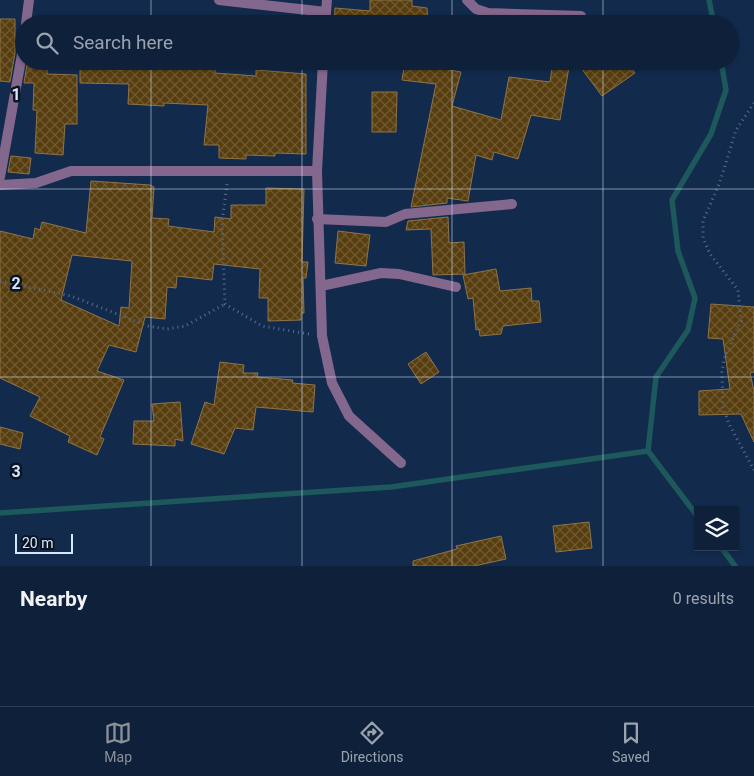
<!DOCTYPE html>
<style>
:root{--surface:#0e203a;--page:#172842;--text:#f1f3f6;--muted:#9ba3af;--line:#2e3e54;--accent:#8c9099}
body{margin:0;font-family:Roboto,sans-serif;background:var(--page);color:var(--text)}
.controls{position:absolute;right:15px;bottom:15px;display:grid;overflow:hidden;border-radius:0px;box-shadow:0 1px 4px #0004}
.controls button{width:45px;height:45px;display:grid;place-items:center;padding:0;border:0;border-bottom:1px solid var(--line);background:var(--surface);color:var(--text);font:25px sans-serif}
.scale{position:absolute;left:15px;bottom:12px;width:58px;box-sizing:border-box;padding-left:5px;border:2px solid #d7e6fd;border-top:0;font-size:14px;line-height:18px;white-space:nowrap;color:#d7e6fd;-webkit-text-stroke:4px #091423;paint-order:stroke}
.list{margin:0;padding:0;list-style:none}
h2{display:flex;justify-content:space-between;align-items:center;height:65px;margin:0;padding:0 20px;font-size:21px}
h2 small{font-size:16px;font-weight:400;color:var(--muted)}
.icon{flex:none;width:28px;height:28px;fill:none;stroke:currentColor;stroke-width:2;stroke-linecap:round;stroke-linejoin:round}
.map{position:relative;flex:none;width:754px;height:566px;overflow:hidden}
.search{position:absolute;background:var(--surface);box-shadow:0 1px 4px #0004;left:15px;right:15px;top:15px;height:55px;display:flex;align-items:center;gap:12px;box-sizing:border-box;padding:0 18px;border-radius:28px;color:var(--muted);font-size:19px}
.sheet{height:140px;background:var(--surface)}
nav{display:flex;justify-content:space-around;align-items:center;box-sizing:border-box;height:70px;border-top:1px solid var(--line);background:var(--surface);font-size:14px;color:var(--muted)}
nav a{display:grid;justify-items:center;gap:2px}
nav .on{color:var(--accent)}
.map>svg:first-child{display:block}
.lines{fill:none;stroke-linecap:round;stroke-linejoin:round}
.stream{stroke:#1d585a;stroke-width:5.5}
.building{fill:url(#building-cross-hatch);stroke:#907347;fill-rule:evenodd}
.path{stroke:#596e8c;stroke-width:3;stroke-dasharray:1 4;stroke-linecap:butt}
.minor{stroke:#84678d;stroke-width:10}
.grid{fill:none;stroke:#d7e6fd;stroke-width:1;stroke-opacity:0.55}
.grid-label{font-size:16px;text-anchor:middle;font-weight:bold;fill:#d7e6fd;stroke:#091423;stroke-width:5;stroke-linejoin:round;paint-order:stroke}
</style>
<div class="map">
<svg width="754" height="566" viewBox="0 0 754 566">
<defs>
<pattern id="building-cross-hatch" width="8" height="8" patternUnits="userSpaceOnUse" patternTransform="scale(1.25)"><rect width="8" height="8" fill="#583e0f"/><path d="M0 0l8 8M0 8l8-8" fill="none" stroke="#6f5a33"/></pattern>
</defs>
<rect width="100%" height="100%" fill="#122b4d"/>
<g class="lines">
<g class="stream">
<path d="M709,0L714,24"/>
<path d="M648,451L656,377L688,330L695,298L678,251L672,200L711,134L726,90L721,61"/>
<path d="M0,513L391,487L648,451L698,517"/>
<path d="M721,547L735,566"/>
</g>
</g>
<g class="building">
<path d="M370,0H412V6L427,8L428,24H334L335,8L370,11Z"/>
<path d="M0,19H15V53L10,82L0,81Z"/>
<path d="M215,61V73L256,76V70L306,74V154L275,153V156L246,155V159L219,158V145H204L208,105L164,103V106L128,104L129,84L80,83V69L125,70V62Z"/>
<path d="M405,61H428L427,66L461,72L452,106L501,120L509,77L550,82L553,61H570L560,120L531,115L518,159L494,152L492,160L476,155L468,201L447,198V203L411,207L436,84L402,80Z"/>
<path d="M576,61H626L635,73L602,96Z"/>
<path d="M27,64L47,65V74L77,75V124H65L63,155L35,153L37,110H33L34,83H24Z"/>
<path d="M372,92H397L396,132H372Z"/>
<path d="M11,156L31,158L29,174L8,172Z"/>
<path d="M91,181L150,185L154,187L152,218L169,219L168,226L214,232L215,217L231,219V205H266V188L304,189L302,262H308L306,278H303L304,313H301V320L268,321V298H259L260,269L214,264L212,280L177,276L176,288L167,287L165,319L145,317L136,352L109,345L97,371L124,380L100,437L104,439L97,455L68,442L70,436L30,416L40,397L0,378V231L33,239L35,228L40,230L42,222L86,233ZM72,255L132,261L129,308L121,307L119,326L61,300Z"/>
<path d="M448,217L449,243L464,242L465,274L433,275L431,229L406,230L408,221Z"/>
<path d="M338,231L370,235L366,266L335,263Z"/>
<path d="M496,269L500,291L531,288L532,301H539L541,322L503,326L501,334L480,336L479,329L476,330L473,298L468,299L463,275Z"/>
<path d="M711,304L754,307V372L750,373L754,391V442L741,414L699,415V391L730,389L723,339L708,338Z"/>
<path d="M426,352L439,372L421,384L408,364Z"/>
<path d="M220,362L244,365L243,373H258L257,377L293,380L292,383L315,385L313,412L256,407L253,430L235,428L224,454L191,444L205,402L214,405Z"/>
<path d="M180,402L183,441L175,439V446L133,444L134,421H154L152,404Z"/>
<path d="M0,427L23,433L20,449L0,444Z"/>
<path d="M589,522L592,548L556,552L553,526Z"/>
<path d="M501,536L506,559L474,566H413V561L457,549L456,546Z"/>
</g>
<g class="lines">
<g class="path">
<path d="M754,103L736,130L720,182L703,221V238L710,254L738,290L741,321L724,359L722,372L723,407L729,424L754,470"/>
<path d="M227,184L222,222L225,304L262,326L309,334"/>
<path d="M0,281L71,296L148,326L167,329L185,326L225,304"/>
</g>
<g class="minor">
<path d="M219,0L326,12"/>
<path d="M467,0L476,9L488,13L581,16"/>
<path d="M26,24L29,0"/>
<path d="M325,24L327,0"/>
<path d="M323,61L317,171L322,336L332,383L349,416L401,463"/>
<path d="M0,177L24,43"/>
<path d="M0,185L36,183L71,171H317"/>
<path d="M317,219L386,222L405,214L512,204"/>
<path d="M321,286L381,273L399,274L456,287"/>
</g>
</g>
<path class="grid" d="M151,0V24M302,0V24M452,0V24M603,0V24M151,61V566M302,61V566M452,61V566M603,61V566M0,189H754M0,377H754"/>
<g class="grid-label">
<text x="16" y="100">1</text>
<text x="16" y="289">2</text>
<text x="16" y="477">3</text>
</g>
</svg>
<div class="controls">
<button><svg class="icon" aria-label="layers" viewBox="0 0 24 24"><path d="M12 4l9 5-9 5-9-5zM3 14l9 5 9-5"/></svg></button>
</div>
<div class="scale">20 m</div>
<div class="search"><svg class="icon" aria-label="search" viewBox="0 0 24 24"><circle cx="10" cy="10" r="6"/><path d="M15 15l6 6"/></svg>Search here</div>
</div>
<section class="sheet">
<h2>Nearby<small>0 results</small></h2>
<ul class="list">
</ul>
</section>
<nav>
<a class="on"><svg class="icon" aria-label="map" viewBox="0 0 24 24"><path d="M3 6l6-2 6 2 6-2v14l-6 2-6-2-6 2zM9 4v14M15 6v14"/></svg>Map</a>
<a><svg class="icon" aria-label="directions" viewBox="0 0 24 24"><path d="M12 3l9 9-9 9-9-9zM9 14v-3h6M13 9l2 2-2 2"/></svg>Directions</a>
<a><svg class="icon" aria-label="saved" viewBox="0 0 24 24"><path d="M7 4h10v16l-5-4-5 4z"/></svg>Saved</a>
</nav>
